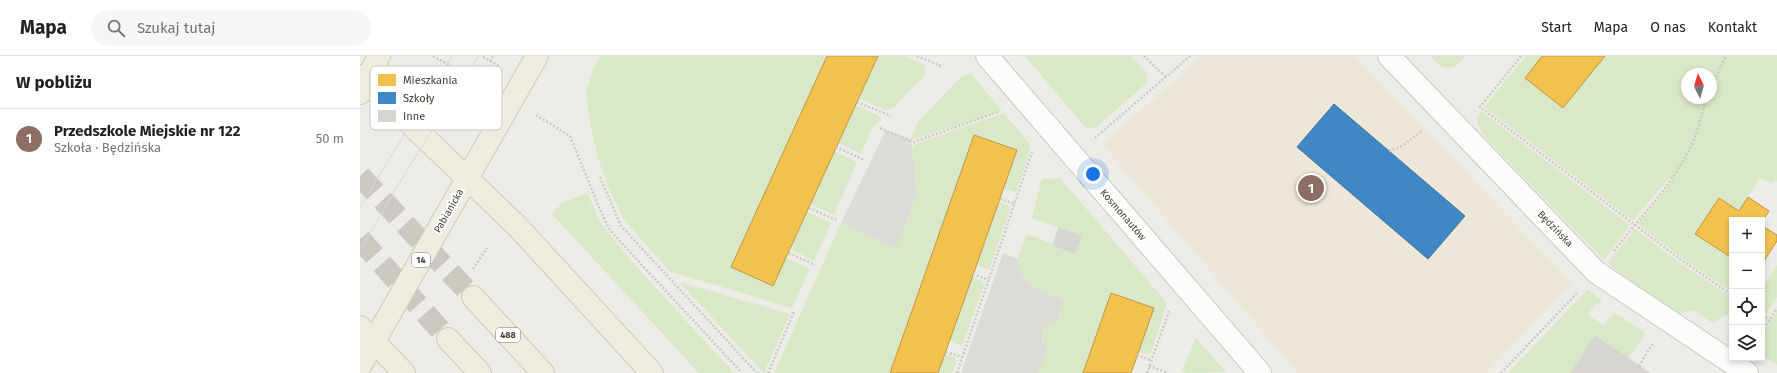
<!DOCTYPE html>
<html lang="pl">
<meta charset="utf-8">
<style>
:root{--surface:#fff;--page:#f6f6f6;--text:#222;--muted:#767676;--line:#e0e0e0;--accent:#0f766e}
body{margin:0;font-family:"Fira Sans",sans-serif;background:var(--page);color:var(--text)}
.controls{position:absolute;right:12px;bottom:12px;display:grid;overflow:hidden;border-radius:0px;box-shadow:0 2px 6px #0003}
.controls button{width:36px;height:36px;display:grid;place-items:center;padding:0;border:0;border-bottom:1px solid var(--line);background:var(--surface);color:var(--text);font:20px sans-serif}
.compass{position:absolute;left:1321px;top:12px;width:36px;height:36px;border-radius:50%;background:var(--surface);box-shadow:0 2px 6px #0003;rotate:355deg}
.you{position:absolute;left:733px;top:118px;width:14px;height:14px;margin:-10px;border:3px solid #fff;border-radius:50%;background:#1a73e8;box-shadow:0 0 0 6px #1a73e833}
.badge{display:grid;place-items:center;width:26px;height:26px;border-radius:50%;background:var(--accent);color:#fff;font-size:13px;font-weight:700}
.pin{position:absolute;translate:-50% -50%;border:2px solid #fff;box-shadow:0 1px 4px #0006}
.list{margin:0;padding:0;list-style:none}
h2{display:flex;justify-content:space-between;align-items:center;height:52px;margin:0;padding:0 16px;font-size:17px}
h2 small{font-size:13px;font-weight:400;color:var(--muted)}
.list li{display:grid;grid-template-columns:26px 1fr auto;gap:12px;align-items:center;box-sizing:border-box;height:60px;padding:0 16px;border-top:1px solid var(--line)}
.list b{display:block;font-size:15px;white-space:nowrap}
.list p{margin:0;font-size:13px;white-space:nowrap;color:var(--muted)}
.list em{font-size:13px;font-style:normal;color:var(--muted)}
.icon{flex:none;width:22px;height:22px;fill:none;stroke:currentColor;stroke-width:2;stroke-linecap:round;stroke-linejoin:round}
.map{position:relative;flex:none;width:1417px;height:317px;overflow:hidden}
header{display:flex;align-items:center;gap:24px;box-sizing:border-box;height:56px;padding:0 20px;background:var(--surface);border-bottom:1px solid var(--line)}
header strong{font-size:19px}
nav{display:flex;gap:22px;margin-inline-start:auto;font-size:14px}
.search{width:280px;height:36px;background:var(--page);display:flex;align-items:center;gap:10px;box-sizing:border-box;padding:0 14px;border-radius:22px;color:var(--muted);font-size:15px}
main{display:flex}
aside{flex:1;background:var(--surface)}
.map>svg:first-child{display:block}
.education{fill:#ece7d8}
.green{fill:#d9e8c6;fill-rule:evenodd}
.parking{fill:#dddbd6}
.homes{fill:#f2c14e;stroke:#bd9946}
.schools{fill:#3f88c5;stroke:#407299}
.building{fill:#d7d5cf;stroke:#d6d3cc}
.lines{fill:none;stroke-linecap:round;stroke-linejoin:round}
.primary-tunnel{stroke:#ccc9c2;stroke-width:22;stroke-dasharray:22 11;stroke-linecap:butt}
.street-casing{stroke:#cac8c2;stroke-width:24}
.primary-casing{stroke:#d0c9b4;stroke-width:24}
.path{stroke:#cccac6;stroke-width:2.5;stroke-dasharray:2 2;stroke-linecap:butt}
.street{stroke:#fcfcfb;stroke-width:22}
.primary{stroke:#efece2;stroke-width:22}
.tram{stroke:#d8d8d7;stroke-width:1}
.labels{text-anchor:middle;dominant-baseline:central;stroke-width:4;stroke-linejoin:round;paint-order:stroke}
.shield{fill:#fff;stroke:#7b7770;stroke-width:1}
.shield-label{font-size:9px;font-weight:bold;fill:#423d33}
.street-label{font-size:10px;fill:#423d33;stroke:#fff}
.key{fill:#fff;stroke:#c6c5c2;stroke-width:1}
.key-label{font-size:11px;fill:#423d33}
</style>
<header>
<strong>Mapa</strong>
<div class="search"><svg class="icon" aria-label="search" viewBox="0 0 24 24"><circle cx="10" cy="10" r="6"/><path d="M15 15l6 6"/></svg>Szukaj tutaj</div>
<nav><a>Start</a><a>Mapa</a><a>O nas</a><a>Kontakt</a></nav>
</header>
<main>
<aside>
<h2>W pobliżu<small></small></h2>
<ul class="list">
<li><span class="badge" style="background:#8d6e63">1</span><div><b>Przedszkole Miejskie nr 122</b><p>Szkoła · Będzińska</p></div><em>50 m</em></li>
</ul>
</aside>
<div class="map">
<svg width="1417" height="317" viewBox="0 0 1417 317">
<rect width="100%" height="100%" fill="#eeece6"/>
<path class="education" d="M843,0H995L1212,227L1127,317H938L742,88Z"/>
<g class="green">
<path d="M240,0H467L371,211L413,230L426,202L450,213L432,252L309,215L263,162L249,133L238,102L230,68L226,36L234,11Z"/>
<path d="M518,0H545L566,10L565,19L533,52L525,54L499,42Z"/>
<path d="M665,0H771L785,14L788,26L734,73L725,71Z"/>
<path d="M1070,0H1105C1092,17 1083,14 1070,0Z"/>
<path d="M1166,0H1182L1165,22L1203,52L1245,0H1417V125L1415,124L1411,127L1400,121L1379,155L1359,142L1335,177L1372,202V236L1321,202L1278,168L1312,124L1309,122L1273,165L1124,51ZM1327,18H1351V42H1327Z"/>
<path d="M611,18L642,55L551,84L557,67L601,21Z"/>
<path d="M495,49L520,60L521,64L513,71L501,98L478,87Z"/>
<path d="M1121,55L1270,169L1244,204L1125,81C1119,72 1114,65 1121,55Z"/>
<path d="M644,57L670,88L669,98L656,136L644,133L657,94L614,79L530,317H414L481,167L536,192L557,138L552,92L555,88Z"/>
<path d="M474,95L497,106L474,159L451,148Z"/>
<path d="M700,122L807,247L791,297L785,298L779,296L723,317H678L688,291C679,282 681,269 694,266L704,244C686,239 654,228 658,202C660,194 664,186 667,178L715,197L721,180L672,162L682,123Z"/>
<path d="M227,137L242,169L274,208L374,317H339L192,158L202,147Z"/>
<path d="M639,146L648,149L650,153L629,214L617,209Z"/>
<path d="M447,156L471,167L454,205L430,193Z"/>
<path d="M1275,173L1320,207L1372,242C1372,258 1367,260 1353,267L1333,254L1324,257L1315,256L1264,220L1248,207Z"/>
<path d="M1417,209V241L1406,258L1402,256V233Z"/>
<path d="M612,222L622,225L624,229L602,290L589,285Z"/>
<path d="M319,226L430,258L404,317Z"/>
<path d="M1228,233L1242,245L1238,249L1235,247L1228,259L1243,269L1254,257L1284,276V280L1268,302L1236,280L1211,317H1148Z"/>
<path d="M1417,255V309L1402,299V279Z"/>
<path d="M836,282L866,316L826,317L822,315Z"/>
<path d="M585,298L595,302L597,305L592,317H578Z"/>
</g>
<g class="parking">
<path d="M526,74L551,84L557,138L536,192L481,167Z"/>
<path d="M643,197L658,203L661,217L671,230L689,239L704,244L696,267L687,269L682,277V284L688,291L678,317H601Z"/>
</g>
<g class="homes">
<path d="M467,0H518L413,230L371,211Z"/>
<path d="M1182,0H1245L1203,52L1165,22Z"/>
<path d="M614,79L657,94L612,222L578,317H530Z"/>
<path d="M1388,141L1409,155L1402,166V164H1372V202L1335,178L1359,142L1379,155Z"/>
<path d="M1402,170L1417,179V185L1402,208Z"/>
<path d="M751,237L794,252L776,303L771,317H723Z"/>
</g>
<path class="schools" d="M974,48L1105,160L1068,203L937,91Z"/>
<g class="building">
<path d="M699,172L721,180L715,197L693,189Z"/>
<path d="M1235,280L1268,302L1290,317H1211Z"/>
</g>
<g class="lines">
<g class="primary-tunnel">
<path d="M0,120L113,241"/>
<path d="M0,183L88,283"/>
</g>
<g class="street-casing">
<g id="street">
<path d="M627,0L900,317"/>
<path d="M1029,0L1236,216L1387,317"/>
</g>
</g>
<g class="primary-casing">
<g id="primary">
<path d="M0,20L156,169L292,317"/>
<path d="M0,37L19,0"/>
<path d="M113,241L183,317"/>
<path d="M0,271L44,317"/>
<path d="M88,283L120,317"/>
<path d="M0,310L177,0"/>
</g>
</g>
<g class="path">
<path d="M73,0L128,31"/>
<path d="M557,0L581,10"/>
<path d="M784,0L806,21"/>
<path d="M1161,0L1120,51L1321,204L1372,239"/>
<path d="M123,1L139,10"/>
<path d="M130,5L133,0"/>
<path d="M1351,32L1366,0"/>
<path d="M497,46L531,60"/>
<path d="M176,59L210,80L239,151L248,171L255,180L382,317"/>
<path d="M520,72L554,86L638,56"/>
<path d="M735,82L830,0"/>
<path d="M476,91L504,104"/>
<path d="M1029,95L1042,90L1062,75"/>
<path d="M240,121L261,170L397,317"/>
<path d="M640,143L655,148"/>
<path d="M449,152L476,164"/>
<path d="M1254,195C1281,160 1315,126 1333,86C1339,72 1342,56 1347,42"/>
<path d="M429,197L455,209"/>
<path d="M113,213L127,192"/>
<path d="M613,218L629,224"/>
<path d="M1402,259L1410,264"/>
<path d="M1402,276L1417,252"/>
<path d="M586,296L602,301"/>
<path d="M777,299L791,304"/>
<path d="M789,310L808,317"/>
<path d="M1279,310L1293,287"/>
<path d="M408,317L434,256"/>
<path d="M597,317L672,96"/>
<path d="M787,317L809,255"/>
<path d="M1141,317L1218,236"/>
</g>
<use href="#street" class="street"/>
<use href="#primary" class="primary"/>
<g class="tram">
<path d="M0,151L92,0"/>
<path d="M0,194L46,116L118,0"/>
</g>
</g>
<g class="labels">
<g class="shield">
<rect x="52" y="197" width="18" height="14" rx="3"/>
<rect x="136" y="272" width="24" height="14" rx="3"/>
</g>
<g class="shield-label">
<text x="61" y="204">14</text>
<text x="148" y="279">488</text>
</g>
<g class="street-label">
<text transform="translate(89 155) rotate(-60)">Pabianicka</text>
<text transform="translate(763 159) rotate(49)">Kosmonautów</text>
<text transform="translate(1195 173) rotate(46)">Będzińska</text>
</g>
</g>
<rect x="10" y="10" width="132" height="64" rx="6" class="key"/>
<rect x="18" y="18" width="18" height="12" fill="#f2c14e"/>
<rect x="18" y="36" width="18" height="12" fill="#3f88c5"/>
<rect x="18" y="54" width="18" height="12" fill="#d7d5cf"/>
<g class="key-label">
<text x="43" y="28">Mieszkania</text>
<text x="43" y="46">Szkoły</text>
<text x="43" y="64">Inne</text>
</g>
</svg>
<div class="controls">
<button>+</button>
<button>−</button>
<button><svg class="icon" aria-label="locate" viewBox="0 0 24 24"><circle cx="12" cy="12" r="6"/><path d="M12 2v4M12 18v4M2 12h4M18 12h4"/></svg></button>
<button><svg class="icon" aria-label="layers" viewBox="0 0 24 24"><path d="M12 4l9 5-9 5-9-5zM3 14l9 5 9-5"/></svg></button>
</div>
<svg class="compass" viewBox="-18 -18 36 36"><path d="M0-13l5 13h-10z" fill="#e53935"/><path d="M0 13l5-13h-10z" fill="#767676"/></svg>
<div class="you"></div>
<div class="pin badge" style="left:951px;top:132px;background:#8d6e63">1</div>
</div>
</main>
